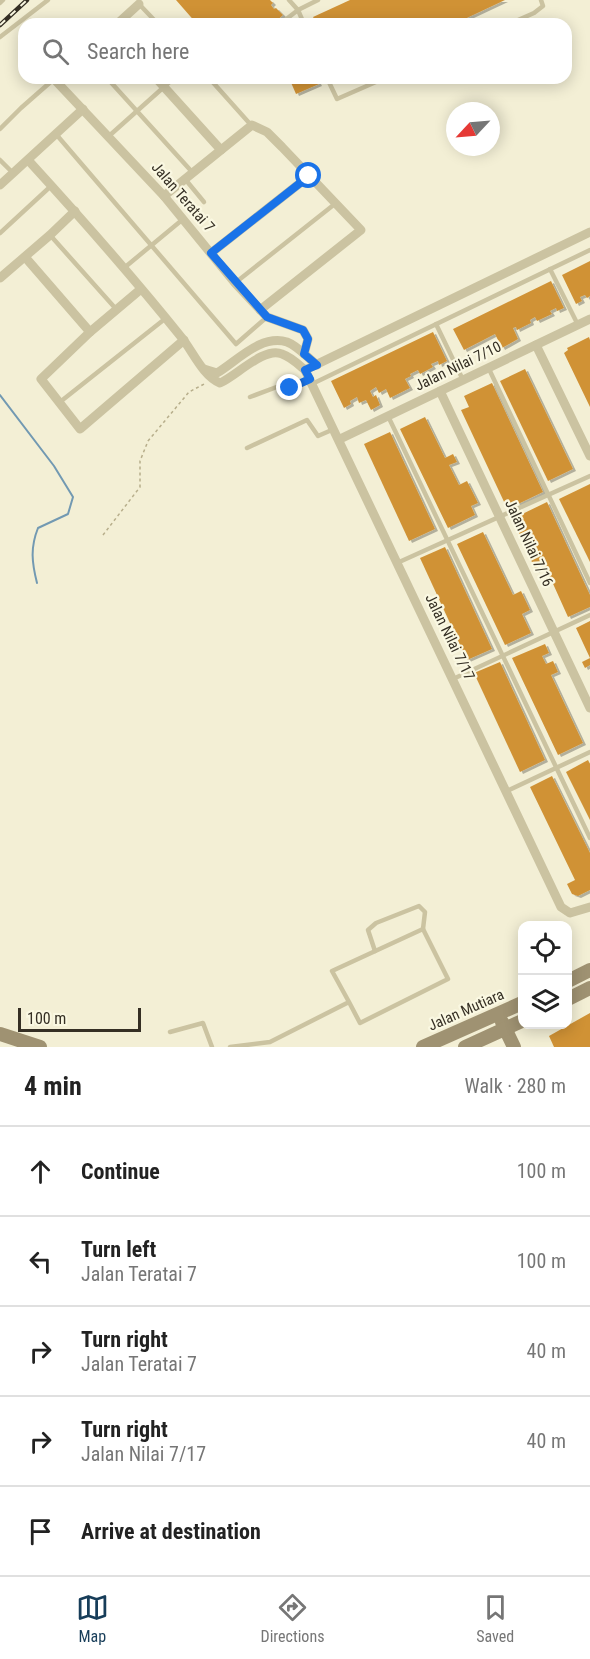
<!DOCTYPE html>
<meta charset="utf-8">
<style>
:root{--surface:#fff;--page:#f2f2f2;--text:#222;--muted:#767676;--line:#e0e0e0;--accent:#173d59}
body{margin:0;font-family:"Roboto Condensed",sans-serif;background:var(--page);color:var(--text)}
.controls{position:absolute;right:18px;bottom:18px;display:grid;overflow:hidden;border-radius:12px;box-shadow:0 3px 15px #0003}
.controls button{width:54px;height:54px;display:grid;place-items:center;padding:0;border:0;border-bottom:2px solid var(--line);background:var(--surface);color:var(--text);font:30px sans-serif}
.compass{position:absolute;left:446px;top:102px;width:54px;height:54px;border-radius:50%;background:var(--surface);box-shadow:0 3px 15px #0003;rotate:244deg}
.scale{position:absolute;left:18px;bottom:15px;width:123px;box-sizing:border-box;padding-left:6px;border:3px solid #352f24;border-top:0;font-size:16px;line-height:21px;white-space:nowrap;color:#352f24;-webkit-text-stroke:4px #faf8e2;paint-order:stroke}
.stop{position:absolute;width:18px;height:18px;margin:-14px;border:4px solid #1a73e8;border-radius:50%;background:#fff}
.stop.end{background:#1a73e8;border-color:#fff;box-shadow:0 2px 6px #0008}
.list{margin:0;padding:0;list-style:none}
h2{display:flex;justify-content:space-between;align-items:center;height:78px;margin:0;padding:0 24px;font-size:26px}
h2 small{font-size:20px;font-weight:400;color:var(--muted)}
.list li{display:grid;grid-template-columns:39px 1fr auto;gap:18px;align-items:center;box-sizing:border-box;height:90px;padding:0 24px;border-top:2px solid var(--line)}
.list b{display:block;font-size:22px;white-space:nowrap}
.list p{margin:0;font-size:20px;white-space:nowrap;color:var(--muted)}
.list em{font-size:20px;font-style:normal;color:var(--muted)}
.icon{flex:none;width:33px;height:33px;fill:none;stroke:currentColor;stroke-width:2;stroke-linecap:round;stroke-linejoin:round}
.map{position:relative;flex:none;width:590px;height:1047px;overflow:hidden}
.search{position:absolute;background:var(--surface);box-shadow:0 3px 15px #0003;left:18px;right:18px;top:18px;height:66px;display:flex;align-items:center;gap:15px;box-sizing:border-box;padding:0 21px;border-radius:18px;color:var(--muted);font-size:22px}
.sheet{height:528px;background:var(--surface)}
nav{display:flex;justify-content:space-around;align-items:center;box-sizing:border-box;height:84px;border-top:2px solid var(--line);background:var(--surface);font-size:16px;color:var(--muted)}
nav a{display:grid;justify-items:center;gap:3px}
nav .on{color:var(--accent)}
.map>svg:first-child{display:block}
.lines{fill:none;stroke-linecap:round;stroke-linejoin:round}
.stream{stroke:#7299b2;stroke-width:2}
.building{fill:#d09236;filter:url(#shadow)}
.path{stroke:#b7ae8b;stroke-width:1.5;stroke-dasharray:3 3;stroke-linecap:butt}
.lane{stroke:#cbc3a1;stroke-width:4.5}
.street{stroke:#cbc3a1;stroke-width:9}
.secondary{stroke:#9f9272;stroke-width:14}
.rail-casing{stroke:#352f24;stroke-width:4.5}
.rail{stroke:#faf8e2;stroke-width:2;stroke-dasharray:7;stroke-linecap:butt}
.route{stroke:#1a73e8;stroke-width:8}
.labels{text-anchor:middle;dominant-baseline:central;stroke-width:4.5;stroke-linejoin:round;paint-order:stroke}
.street-label{font-size:15px;fill:#352f24;stroke:#faf8e2}
</style>
<div class="map">
<svg width="590" height="1047" viewBox="0 0 590 1047">
<defs>
<filter id="shadow"><feDropShadow dx="3" dy="2" stdDeviation="0" flood-color="#0004"/></filter>
</defs>
<rect width="100%" height="100%" fill="#f3efd5"/>
<g class="lines">
<path class="stream" d="M0,395L54,466L73,497L68,514L38,528C30,548 32,563 37,583"/>
</g>
<g class="building">
<path d="M176,0H270L273,3L271,5L274,9L276,8L283,15L273,24H197Z"/>
<path d="M350,0H505L454,24H317L313,17Z"/>
<path d="M289,78H316L319,84L296,94Z"/>
<path d="M590,261V296L587,298L585,295L580,297L582,301L576,304L562,275Z"/>
<path d="M551,281L564,308L557,311L556,308L550,311L552,314L537,321L535,317L530,320L531,323L517,330L516,327L513,328L518,339L502,348L495,334L464,350L453,329Z"/>
<path d="M433,332L447,361L439,365L438,361L431,364L433,367L420,374L418,370L410,374L411,376L405,379L410,388L390,398L386,389L379,393L376,387L370,391L373,397L376,395L380,405L371,410L366,400L359,403L357,397L350,401L351,404L344,408L331,381Z"/>
<path d="M589,337L590,340V407L564,353L568,350L567,348Z"/>
<path d="M525,369L573,469L548,481L500,381Z"/>
<path d="M492,383L543,492L518,504L516,502L506,506L461,410L469,407L464,396Z"/>
<path d="M425,417L445,458L453,454L457,462L449,465L459,485L467,481L478,503L471,506L475,515L448,528L400,429Z"/>
<path d="M390,432L435,529L409,541L364,444Z"/>
<path d="M590,484V562L559,499Z"/>
<path d="M547,502L590,595V607L568,617L545,566L536,571L531,560L540,555L530,535L522,539L512,519Z"/>
<path d="M483,532L513,595L521,591L530,610L522,614L531,633L505,645L457,544Z"/>
<path d="M445,547L492,649L467,660L420,558Z"/>
<path d="M590,621V665L585,668L582,662L590,658L576,628Z"/>
<path d="M545,644L549,653L542,656L546,664L553,661L558,672L551,675L583,743L558,755L512,658Z"/>
<path d="M500,662L545,760L520,772L474,673Z"/>
<path d="M588,760L590,764V820L566,772Z"/>
<path d="M552,776L590,853V890L578,896L572,894L567,884L575,880L530,787Z"/>
<path d="M590,1013V1047H554L549,1036Z"/>
</g>
<g class="lines">
<path class="path" d="M103,535L140,487V461L148,441L189,392L206,383"/>
<g class="lane">
<path d="M0,3L3,0"/>
<path d="M139,4L158,24"/>
<path d="M280,24L298,10L289,0"/>
<path d="M304,24L298,10L318,0"/>
<path d="M509,24L534,13L543,6L541,0"/>
<path d="M0,37L48,0"/>
<path d="M107,78L193,173"/>
<path d="M209,78L251,125"/>
<path d="M327,78L337,99L385,78"/>
<path d="M0,129L21,108L54,79"/>
<path d="M55,133L236,344L267,317"/>
<path d="M109,136L174,78"/>
<path d="M0,160L13,173"/>
<path d="M185,179L204,202"/>
<path d="M0,233L51,186"/>
<path d="M50,235L116,309"/>
<path d="M124,268L182,220"/>
<path d="M550,269L578,325"/>
<path d="M235,283L336,203"/>
<path d="M436,324L463,380"/>
<path d="M489,369L590,583"/>
<path d="M312,384L590,250"/>
<path d="M250,397L282,385L290,388L310,379"/>
<path d="M60,402L166,318"/>
<path d="M388,416L590,838"/>
<path d="M247,448L307,420L318,436L334,429"/>
<path d="M397,563L590,476"/>
<path d="M453,679L590,615"/>
<path d="M507,791L590,752"/>
<path d="M375,951L368,930L376,923L419,906L425,912L423,929"/>
<path d="M170,1032L203,1023L212,1047"/>
<path d="M230,1047L270,1042L349,1002L360,1023L448,979L423,929L332,971L349,1002"/>
</g>
<g class="street">
<path d="M117,24L139,4"/>
<path d="M55,78L54,79L164,196L235,283L267,317L303,330L308,339L304,354"/>
<path d="M156,78L221,150"/>
<path d="M28,160C81,218 133,277 182,338C193,352 203,376 220,383C236,376 265,346 282,354C291,357 298,364 305,370L561,907L570,913L590,907"/>
<path d="M0,185L83,109"/>
<path d="M164,196L252,125L267,132L282,147L361,230L260,310"/>
<path d="M211,253L309,176"/>
<path d="M25,257L90,332"/>
<path d="M0,278L50,235L75,211"/>
<path d="M141,289L90,332L41,379L80,429L184,340"/>
<path d="M536,345L590,456"/>
<path d="M204,369L217,373C237,361 261,334 287,342C298,346 308,358 317,365"/>
<path d="M305,370L590,232"/>
<path d="M440,391L590,708"/>
<path d="M340,439L590,319"/>
</g>
<g class="secondary">
<path d="M568,981L590,970"/>
<path d="M568,999L590,988"/>
<path d="M502,1022L514,1047"/>
<path d="M0,1034L40,1047"/>
<path d="M423,1047L522,1003"/>
<path d="M465,1047L522,1021"/>
</g>
<g class="rail-casing">
<path id="rail" d="M0,25L27,0"/>
</g>
<use href="#rail" class="rail"/>
</g>
<g class="lines">
<path class="route" d="M290,388L310,379L305,370L317,365L304,354L308,339L303,330L267,317L211,253L309,176"/>
</g>
<g class="labels">
<g class="street-label">
<text transform="translate(183 197) rotate(49)">Jalan Teratai 7</text>
<text transform="translate(458 366) rotate(-26)">Jalan Nilai 7/10</text>
<text transform="translate(529 543) rotate(65)">Jalan Nilai 7/16</text>
<text transform="translate(450 637) rotate(64)">Jalan Nilai 7/17</text>
<text transform="translate(466 1010) rotate(-24)">Jalan Mutiara</text>
</g>
</g>
</svg>
<div class="controls">
<button><svg class="icon" aria-label="locate" viewBox="0 0 24 24"><circle cx="12" cy="12" r="6"/><path d="M12 2v4M12 18v4M2 12h4M18 12h4"/></svg></button>
<button><svg class="icon" aria-label="layers" viewBox="0 0 24 24"><path d="M12 4l9 5-9 5-9-5zM3 14l9 5 9-5"/></svg></button>
</div>
<svg class="compass" viewBox="-18 -18 36 36"><path d="M0-13l5 13h-10z" fill="#e53935"/><path d="M0 13l5-13h-10z" fill="#767676"/></svg>
<div class="scale">100 m</div>
<div class="stop" style="left:309px;top:176px"></div>
<div class="stop end" style="left:290px;top:388px"></div>
<div class="search"><svg class="icon" aria-label="search" viewBox="0 0 24 24"><circle cx="10" cy="10" r="6"/><path d="M15 15l6 6"/></svg>Search here</div>
</div>
<section class="sheet">
<h2>4 min<small>Walk · 280 m</small></h2>
<ul class="list">
<li><svg class="icon" aria-label="ahead" viewBox="0 0 24 24"><path d="M12 20V5M6 11l6-6 6 6"/></svg><div><b>Continue</b></div><em>100 m</em></li>
<li><svg class="icon" aria-label="left" viewBox="0 0 24 24"><path d="M17 20v-9H6M10 6l-5 5 5 5"/></svg><div><b>Turn left</b><p>Jalan Teratai 7</p></div><em>100 m</em></li>
<li><svg class="icon" aria-label="right" viewBox="0 0 24 24"><path d="M7 20v-9h11M14 6l5 5-5 5"/></svg><div><b>Turn right</b><p>Jalan Teratai 7</p></div><em>40 m</em></li>
<li><svg class="icon" aria-label="right" viewBox="0 0 24 24"><path d="M7 20v-9h11M14 6l5 5-5 5"/></svg><div><b>Turn right</b><p>Jalan Nilai 7/17</p></div><em>40 m</em></li>
<li><svg class="icon" aria-label="arrive" viewBox="0 0 24 24"><path d="M6 21V4h12l-3 4 3 4H6"/></svg><div><b>Arrive at destination</b></div></li>
</ul>
</section>
<nav>
<a class="on"><svg class="icon" aria-label="map" viewBox="0 0 24 24"><path d="M3 6l6-2 6 2 6-2v14l-6 2-6-2-6 2zM9 4v14M15 6v14"/></svg>Map</a>
<a><svg class="icon" aria-label="directions" viewBox="0 0 24 24"><path d="M12 3l9 9-9 9-9-9zM9 14v-3h6M13 9l2 2-2 2"/></svg>Directions</a>
<a><svg class="icon" aria-label="saved" viewBox="0 0 24 24"><path d="M7 4h10v16l-5-4-5 4z"/></svg>Saved</a>
</nav>
